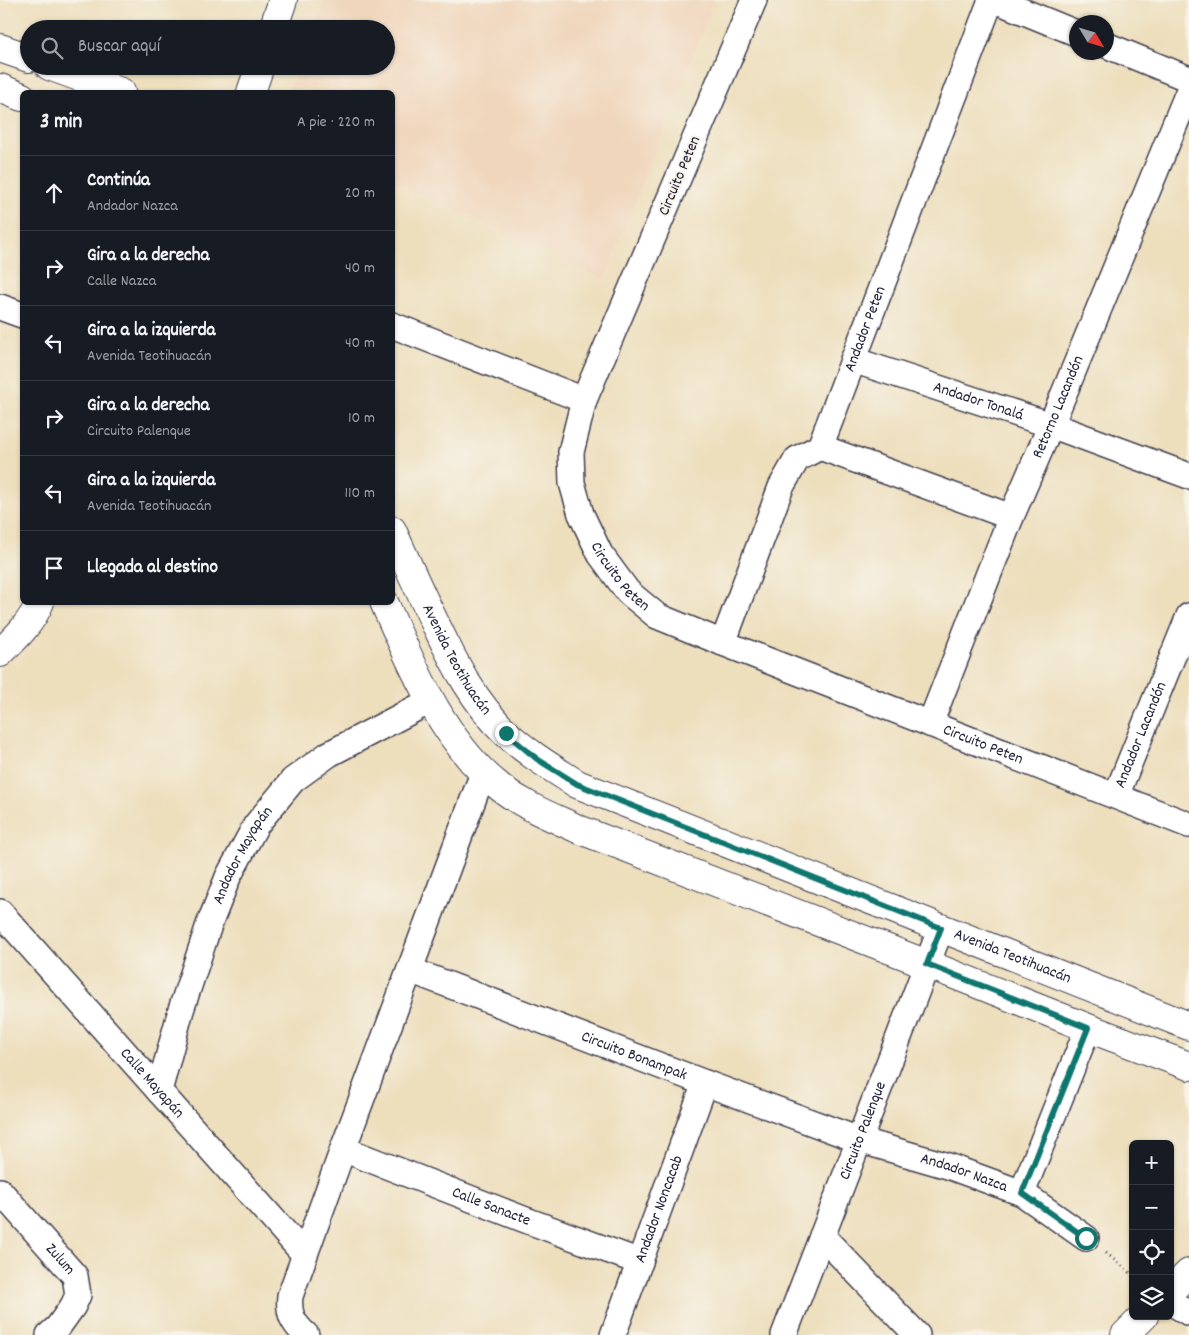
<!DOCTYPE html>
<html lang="es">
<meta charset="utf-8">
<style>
:root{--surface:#171b24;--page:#20242c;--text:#f1f3f6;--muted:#9ea1a6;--line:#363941}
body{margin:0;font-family:Dekko,sans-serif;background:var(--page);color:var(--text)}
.controls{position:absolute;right:15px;bottom:15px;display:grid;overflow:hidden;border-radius:8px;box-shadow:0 1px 4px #0004}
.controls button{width:45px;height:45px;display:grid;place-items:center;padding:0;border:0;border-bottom:1px solid var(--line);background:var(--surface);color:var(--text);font:25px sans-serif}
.compass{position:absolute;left:1069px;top:15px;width:45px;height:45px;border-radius:50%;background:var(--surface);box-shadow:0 1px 4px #0004;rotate:128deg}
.stop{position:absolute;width:15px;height:15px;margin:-11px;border:4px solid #0f766e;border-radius:50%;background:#fff}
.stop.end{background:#0f766e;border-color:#fff;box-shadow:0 1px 5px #0008}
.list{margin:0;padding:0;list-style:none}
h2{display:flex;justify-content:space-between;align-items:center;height:65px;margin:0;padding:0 20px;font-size:21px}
h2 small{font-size:16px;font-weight:400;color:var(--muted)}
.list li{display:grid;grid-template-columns:32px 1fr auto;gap:15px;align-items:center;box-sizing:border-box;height:75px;padding:0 20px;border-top:1px solid var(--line)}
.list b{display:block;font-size:19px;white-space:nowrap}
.list p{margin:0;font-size:16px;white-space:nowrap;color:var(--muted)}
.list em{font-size:16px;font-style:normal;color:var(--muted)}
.icon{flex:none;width:28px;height:28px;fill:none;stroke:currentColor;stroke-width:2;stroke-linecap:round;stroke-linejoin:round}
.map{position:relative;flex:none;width:1189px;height:1335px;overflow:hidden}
.search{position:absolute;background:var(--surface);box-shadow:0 1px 4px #0004;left:20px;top:20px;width:375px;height:55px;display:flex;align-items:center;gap:12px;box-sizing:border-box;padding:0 18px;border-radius:28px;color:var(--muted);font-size:19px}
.panel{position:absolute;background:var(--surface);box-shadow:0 1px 4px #0004;left:20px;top:90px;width:375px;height:515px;border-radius:8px}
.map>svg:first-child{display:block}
.built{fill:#f0d6bc}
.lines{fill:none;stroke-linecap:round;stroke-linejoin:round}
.street-casing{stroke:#403e4e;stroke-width:28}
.secondary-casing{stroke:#403e4e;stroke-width:30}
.path{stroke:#403e4e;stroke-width:3;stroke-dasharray:1 4;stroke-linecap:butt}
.street{stroke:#fff;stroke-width:25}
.secondary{stroke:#fff;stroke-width:28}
.route{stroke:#0f766e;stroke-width:6}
.labels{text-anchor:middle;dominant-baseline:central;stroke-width:4;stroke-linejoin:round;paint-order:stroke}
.street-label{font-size:16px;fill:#22223b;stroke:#f7f3e8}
</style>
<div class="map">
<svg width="1189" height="1335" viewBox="0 0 1189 1335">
<rect width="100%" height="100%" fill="#f7f3e8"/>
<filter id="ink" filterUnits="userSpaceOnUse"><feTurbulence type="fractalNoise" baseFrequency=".02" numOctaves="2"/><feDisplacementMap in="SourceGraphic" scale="10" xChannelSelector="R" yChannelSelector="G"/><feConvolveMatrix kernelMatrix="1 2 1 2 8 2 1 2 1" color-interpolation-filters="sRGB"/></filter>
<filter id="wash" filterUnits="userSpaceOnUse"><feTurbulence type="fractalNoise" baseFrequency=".0096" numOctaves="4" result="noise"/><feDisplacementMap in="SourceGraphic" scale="20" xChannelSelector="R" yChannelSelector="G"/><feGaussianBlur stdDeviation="1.12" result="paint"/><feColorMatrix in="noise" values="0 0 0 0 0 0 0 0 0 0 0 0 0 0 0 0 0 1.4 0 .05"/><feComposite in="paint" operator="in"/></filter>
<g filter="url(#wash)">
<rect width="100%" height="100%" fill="#eddebc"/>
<path class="built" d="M325,0H715L604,280L393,181L392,92H288L299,66H386V29H313Z"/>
</g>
<g filter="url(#ink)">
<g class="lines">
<g class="street-casing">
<g id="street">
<path id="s1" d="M754,0L584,400L571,452L572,483L581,514L600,554L628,592L657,616L723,643L1189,825"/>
<path d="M995,0L1076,33"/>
<path d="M1106,45L1189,79"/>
<path d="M0,307L22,315"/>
<path d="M392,325L584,400"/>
<path id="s2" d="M853,360L1051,425L1189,476"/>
<path d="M820,447L1011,517"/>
<path id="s3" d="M723,643L781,487L797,459L820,447L991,0"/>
<path id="s4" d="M930,724L1011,517L1051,425L1189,90"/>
<path id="s5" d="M1116,796L1189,616"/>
<path id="s6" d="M0,912L304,1254"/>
<path id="s7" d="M410,970L705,1083L859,1140L948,1166L1022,1193L1086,1238"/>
<path id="s8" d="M159,1091L181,1010L209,925L228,877L256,825L293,780L329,754L430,701"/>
<path id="s9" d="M343,1149L523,1219L640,1262"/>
<path id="s10" d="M0,1191L75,1276L78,1295L73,1306L58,1327L49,1335"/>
<path d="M1022,1193L1088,1028"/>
<path d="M822,1236L917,1335"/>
<path d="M1170,1302L1189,1313"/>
<path d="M306,1335C293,1323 288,1314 290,1296L343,1149L483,773"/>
<path id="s11" d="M613,1335L705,1083"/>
<path id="s12" d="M784,1335L941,928"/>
</g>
</g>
<g class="secondary-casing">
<g id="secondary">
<path d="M273,29L283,0"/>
<path d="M0,48L29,58"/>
<path d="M49,66L121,92"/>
<path d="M0,88L22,97"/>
<path d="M251,92L260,66"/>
<path id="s13" d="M392,530C407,563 421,595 437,627C455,665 475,703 506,733C527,753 552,768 577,784L1189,1026"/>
<path d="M384,602C412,666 445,745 501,788C526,807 550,816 578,829L927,964L1088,1028L1189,1066"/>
<path d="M0,653C16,638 32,622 40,602"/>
<path d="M1170,1291L1189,1273"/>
<path d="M1125,1335L1144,1316"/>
</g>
</g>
<path class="path" d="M1106,1253L1133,1275"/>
<use href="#street" class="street"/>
<use href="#secondary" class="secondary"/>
</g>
</g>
<g class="lines" filter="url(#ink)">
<path class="route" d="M506,733L537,759L577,784L941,928L927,964L1088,1028L1022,1193L1086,1238"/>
</g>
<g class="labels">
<g class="street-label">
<text transform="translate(680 176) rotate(-67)">Circuito Peten</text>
<text stroke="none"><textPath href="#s3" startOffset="351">Andador Peten</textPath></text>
<text stroke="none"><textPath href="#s2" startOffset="132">Andador Tonalá</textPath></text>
<text stroke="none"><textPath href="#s4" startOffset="342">Retorno Lacandón</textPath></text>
<text stroke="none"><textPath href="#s1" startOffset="626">Circuito Peten</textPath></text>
<text stroke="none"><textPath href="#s13" startOffset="145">Avenida Teotihuacán</textPath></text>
<text stroke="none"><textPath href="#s5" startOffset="66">Andador Lacandón</textPath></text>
<text stroke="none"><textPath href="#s1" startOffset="1031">Circuito Peten</textPath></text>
<text stroke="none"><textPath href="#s8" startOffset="251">Andador Mayapán</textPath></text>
<text stroke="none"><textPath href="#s13" startOffset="790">Avenida Teotihuacán</textPath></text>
<text stroke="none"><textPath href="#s7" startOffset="240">Circuito Bonampak</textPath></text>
<text stroke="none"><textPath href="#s6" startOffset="229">Calle Mayapán</textPath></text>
<text stroke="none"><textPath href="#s12" startOffset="219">Circuito Palenque</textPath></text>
<text stroke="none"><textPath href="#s7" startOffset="590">Andador Nazca</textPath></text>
<text stroke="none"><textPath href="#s9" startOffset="159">Calle Sanacte</textPath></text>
<text stroke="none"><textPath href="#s11" startOffset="134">Andador Noncacab</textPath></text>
<text stroke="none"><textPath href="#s10" startOffset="91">Zulum</textPath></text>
</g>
</g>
</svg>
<div class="controls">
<button>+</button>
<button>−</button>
<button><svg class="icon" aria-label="locate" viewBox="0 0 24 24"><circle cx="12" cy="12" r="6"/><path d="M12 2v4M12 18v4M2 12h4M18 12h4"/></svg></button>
<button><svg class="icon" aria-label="layers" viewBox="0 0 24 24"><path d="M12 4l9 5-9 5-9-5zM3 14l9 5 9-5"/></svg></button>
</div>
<svg class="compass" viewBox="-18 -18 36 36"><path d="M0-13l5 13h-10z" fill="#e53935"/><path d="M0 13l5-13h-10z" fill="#9ea1a6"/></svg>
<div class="stop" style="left:1086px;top:1238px"></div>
<div class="stop end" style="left:506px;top:733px"></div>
<div class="search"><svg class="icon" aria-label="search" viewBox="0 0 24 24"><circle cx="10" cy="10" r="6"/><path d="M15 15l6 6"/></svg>Buscar aquí</div>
<section class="panel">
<h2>3 min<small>A pie · 220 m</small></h2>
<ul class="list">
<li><svg class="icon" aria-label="ahead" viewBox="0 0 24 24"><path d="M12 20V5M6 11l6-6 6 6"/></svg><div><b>Continúa</b><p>Andador Nazca</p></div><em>20 m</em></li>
<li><svg class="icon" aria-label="right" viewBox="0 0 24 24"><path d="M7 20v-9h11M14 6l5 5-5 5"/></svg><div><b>Gira a la derecha</b><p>Calle Nazca</p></div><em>40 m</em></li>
<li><svg class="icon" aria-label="left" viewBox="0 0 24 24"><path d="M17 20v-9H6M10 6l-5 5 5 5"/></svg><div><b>Gira a la izquierda</b><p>Avenida Teotihuacán</p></div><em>40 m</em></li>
<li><svg class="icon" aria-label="right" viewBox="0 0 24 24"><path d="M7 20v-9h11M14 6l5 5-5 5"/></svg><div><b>Gira a la derecha</b><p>Circuito Palenque</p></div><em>10 m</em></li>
<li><svg class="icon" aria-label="left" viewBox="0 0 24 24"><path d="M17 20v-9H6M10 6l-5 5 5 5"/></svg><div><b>Gira a la izquierda</b><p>Avenida Teotihuacán</p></div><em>110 m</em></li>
<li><svg class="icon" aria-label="arrive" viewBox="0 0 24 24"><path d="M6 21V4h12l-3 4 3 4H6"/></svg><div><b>Llegada al destino</b></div></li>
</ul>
</section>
</div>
